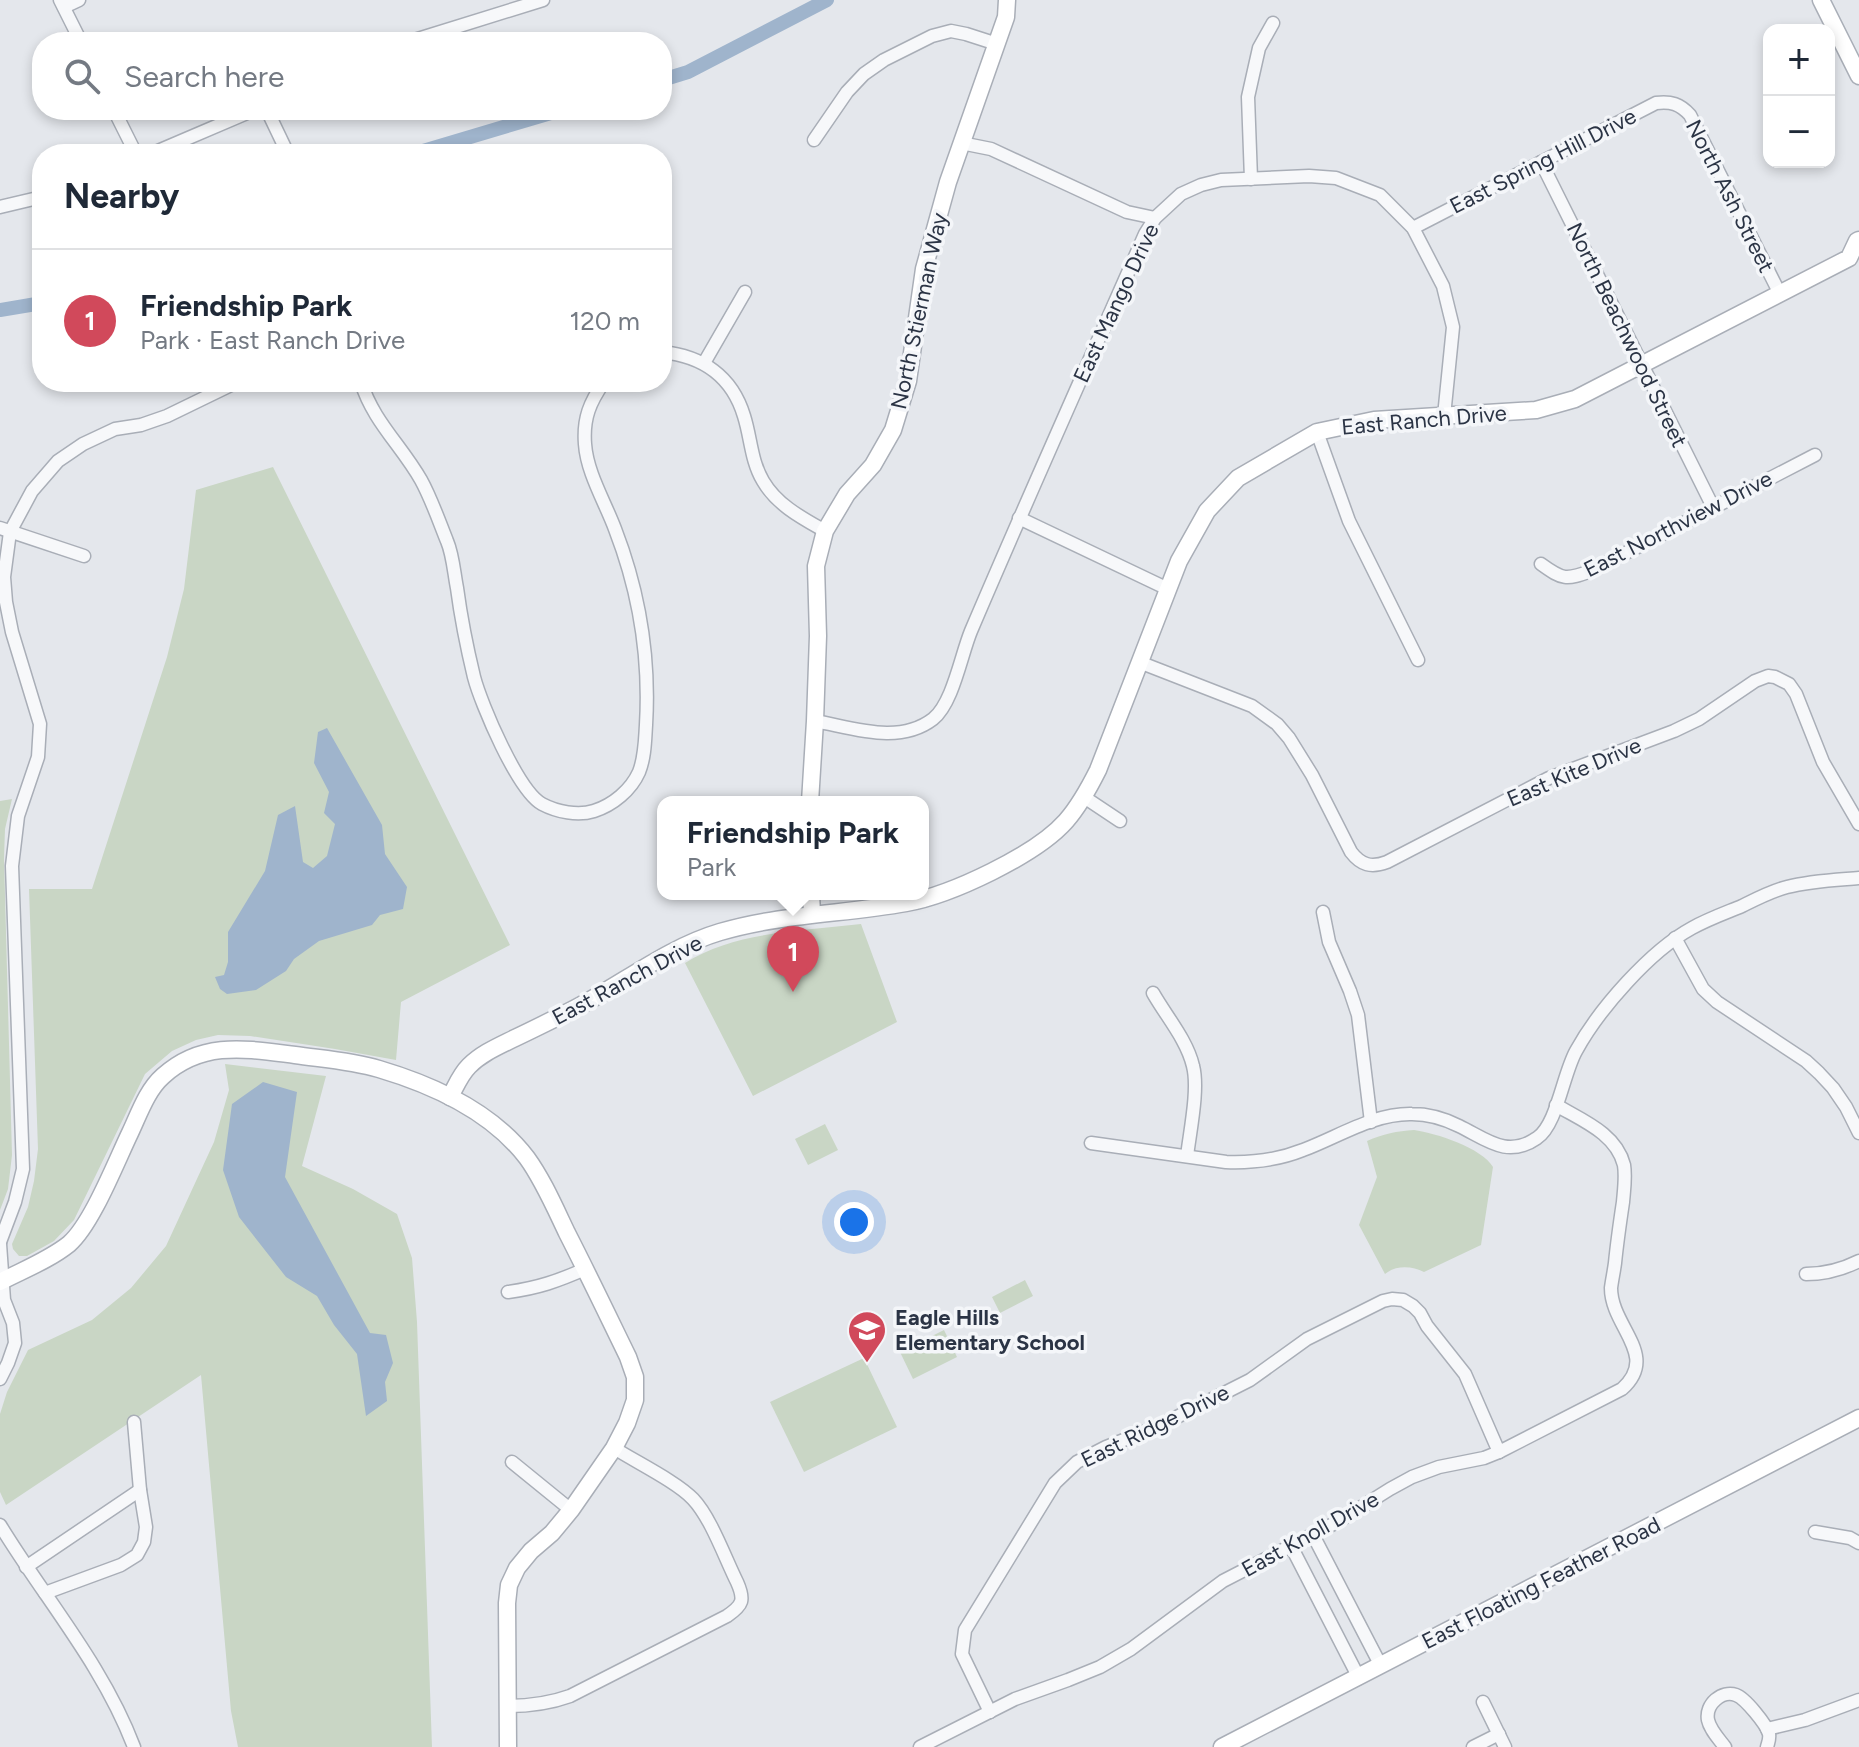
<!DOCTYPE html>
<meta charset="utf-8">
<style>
:root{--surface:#fff;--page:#f6f6f7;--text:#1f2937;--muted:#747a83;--line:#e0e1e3;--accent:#d1495b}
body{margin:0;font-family:Figtree,sans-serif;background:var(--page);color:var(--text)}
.controls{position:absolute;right:24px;top:24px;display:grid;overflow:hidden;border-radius:16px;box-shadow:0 4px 12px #0003}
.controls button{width:72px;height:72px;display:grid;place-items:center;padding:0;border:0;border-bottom:2px solid var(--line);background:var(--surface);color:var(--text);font:40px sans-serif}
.you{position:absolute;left:854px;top:1222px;width:28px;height:28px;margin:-20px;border:6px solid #fff;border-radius:50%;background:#1a73e8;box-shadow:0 0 0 12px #1a73e833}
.badge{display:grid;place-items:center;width:52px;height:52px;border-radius:50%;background:var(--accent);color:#fff;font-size:26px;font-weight:700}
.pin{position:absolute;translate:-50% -66px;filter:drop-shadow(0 2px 4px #0008)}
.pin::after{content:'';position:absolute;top:42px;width:28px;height:24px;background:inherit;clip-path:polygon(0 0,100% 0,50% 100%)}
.popup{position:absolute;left:657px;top:796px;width:272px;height:104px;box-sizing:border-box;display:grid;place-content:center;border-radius:16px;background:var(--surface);filter:drop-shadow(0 2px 6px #0005);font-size:26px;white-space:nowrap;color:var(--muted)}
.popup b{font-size:30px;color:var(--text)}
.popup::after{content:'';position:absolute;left:50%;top:100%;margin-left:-16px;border:16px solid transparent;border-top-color:var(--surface)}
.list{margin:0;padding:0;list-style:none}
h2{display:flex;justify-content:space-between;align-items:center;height:104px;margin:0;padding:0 32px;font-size:34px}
h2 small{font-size:26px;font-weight:400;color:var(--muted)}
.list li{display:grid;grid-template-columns:52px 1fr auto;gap:24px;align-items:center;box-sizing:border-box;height:144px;padding:0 32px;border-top:2px solid var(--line)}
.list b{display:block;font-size:30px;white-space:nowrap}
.list p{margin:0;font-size:26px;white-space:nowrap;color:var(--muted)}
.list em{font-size:26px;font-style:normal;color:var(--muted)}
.icon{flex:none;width:44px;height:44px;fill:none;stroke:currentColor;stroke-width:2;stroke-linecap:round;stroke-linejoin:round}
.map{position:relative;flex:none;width:1859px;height:1747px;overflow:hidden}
.search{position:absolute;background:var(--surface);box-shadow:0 4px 12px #0003;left:32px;top:32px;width:640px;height:88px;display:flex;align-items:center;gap:20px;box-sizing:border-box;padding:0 28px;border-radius:32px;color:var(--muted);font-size:30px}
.panel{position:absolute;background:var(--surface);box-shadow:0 4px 12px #0003;left:32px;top:144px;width:640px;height:248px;border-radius:32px}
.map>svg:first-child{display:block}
.green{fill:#c9d6c5}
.water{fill:#9fb4cc}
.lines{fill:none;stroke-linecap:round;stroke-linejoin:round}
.canal{stroke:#9fb4cc;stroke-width:14}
.street-casing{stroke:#a9aeb7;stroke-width:15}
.secondary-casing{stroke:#a9aeb7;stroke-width:19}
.street{stroke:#f7f8fa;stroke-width:12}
.secondary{stroke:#fff;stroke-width:16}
.labels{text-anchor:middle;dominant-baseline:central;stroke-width:7;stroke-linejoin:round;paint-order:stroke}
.street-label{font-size:22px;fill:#2b3445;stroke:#f4f6f9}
.poi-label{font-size:22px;font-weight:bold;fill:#2b3445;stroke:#f4f6f9;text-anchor:start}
</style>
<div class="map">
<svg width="1859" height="1747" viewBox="0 0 1859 1747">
<rect width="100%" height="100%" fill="#e4e7ec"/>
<g class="green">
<path d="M273,467L510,945L401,1002L396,1060L335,1049L250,1036L218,1035L196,1040L172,1051L145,1074L74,1220L54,1241L27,1256H19L13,1249L12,1244L28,1207L34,1181L38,1149L29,889H92L167,657L184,589L196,490Z"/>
<path d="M12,799L5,829L4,858L12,1155L8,1189L0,1210V801Z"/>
<path d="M861,924L897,1022L753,1096L685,963C735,931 803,931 861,924Z"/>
<path d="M225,1064L326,1076L302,1166L353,1189L397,1214L412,1258L417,1322L432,1747H238L231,1711L201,1375L6,1505L0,1492V1414L7,1392L28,1350L92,1320L131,1288L166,1246L214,1142L229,1090Z"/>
<path d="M825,1124L838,1150L808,1165L795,1139Z"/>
<path d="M1414,1130C1436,1133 1482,1148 1493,1167L1481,1245L1424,1272C1412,1266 1396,1265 1385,1274L1359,1225L1377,1177L1367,1141C1383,1134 1397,1131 1414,1130Z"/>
<path d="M1025,1280L1033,1296L1000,1313L992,1297Z"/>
<path d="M944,1330L957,1357L913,1379L900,1352Z"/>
<path d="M864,1358L897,1427L804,1472L770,1402Z"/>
</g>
<g class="water">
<path d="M327,728L382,825L385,854L407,887L403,909L380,915L372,925L319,941L294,959L286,971L256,990L227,994L220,989L215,977L224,975L228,962V932L265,871L278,815L295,806L303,862L313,868L327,856L335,824L324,813L329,792L314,763L318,732Z"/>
<path d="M263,1082L297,1092L285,1177L370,1333L386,1335L393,1363L385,1382L387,1401L366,1416L357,1354L334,1325L317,1296L286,1277L239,1217L223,1170L232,1104Z"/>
</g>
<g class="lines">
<g class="canal">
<path d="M662,80L688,72L827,0"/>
<path d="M413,154L561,110"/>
<path d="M0,310L42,303"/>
</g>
<g class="street-casing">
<g id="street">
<path d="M60,0L81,42"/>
<path d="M64,7L79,0"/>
<path d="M408,42L543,0"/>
<path d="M114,110L136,154"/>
<path d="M267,110L288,154"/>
<path d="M814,140L847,92L864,74L884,60L932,36L951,31L966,34L997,44"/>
<path d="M961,143L991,149L1127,212L1155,218"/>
<path d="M151,154L254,110"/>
<path d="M1541,162L1713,507"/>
<path d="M1251,179L1248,97L1259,48L1273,23"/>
<path d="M0,207L42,197"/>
<path d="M1413,228L1656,103C1671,101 1680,104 1690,115L1780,294"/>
<path d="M662,352C702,356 732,376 744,416C751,438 751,461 763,481C777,505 802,518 825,531"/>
<path d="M704,363L745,292"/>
<path d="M361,382C373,421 401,445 421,480C431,498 439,521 447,541C453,555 454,573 457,588C461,618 467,648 474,677C481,704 518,791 542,804C557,812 578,816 594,811C613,805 631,790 639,772C645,757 645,740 646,725C650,658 639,591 615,529C605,502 587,473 585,444C583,418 590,402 604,382"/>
<path d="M1317,432L1349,521L1418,660"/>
<path d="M1019,518L1168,589"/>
<path d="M0,528L84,556"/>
<path d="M1541,564C1563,580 1566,580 1591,571L1815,455"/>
<path d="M1139,662L1252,706L1277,724L1289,738L1312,775L1351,852C1361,865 1371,868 1387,862L1549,778L1674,731L1699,719L1755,681L1768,676L1775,677L1789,684L1796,694L1823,762L1859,824"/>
<path d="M815,721C854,728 899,745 933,719C953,703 961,655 971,631C1028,497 1087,366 1145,234L1155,218L1181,194L1201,185L1221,180L1309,176L1336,178L1380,195L1413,228L1443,286L1453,327L1444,416"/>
<path d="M1084,797L1120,821"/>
<path d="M1323,912L1329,942L1350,991L1358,1015L1371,1122"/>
<path d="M1675,938L1703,989L1717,1002L1806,1061L1819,1073L1833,1088L1846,1107L1859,1133"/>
<path d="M1153,993C1166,1016 1187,1040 1193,1066C1199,1089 1190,1131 1187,1156"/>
<path d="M1091,1143L1226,1162C1253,1163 1278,1160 1303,1150C1338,1137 1374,1113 1412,1114C1428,1114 1445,1119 1459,1126C1486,1139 1507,1159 1537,1138C1557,1125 1563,1074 1576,1051C1599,1009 1650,951 1692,928C1708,919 1725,913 1742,906C1756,899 1771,891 1787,887C1810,881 1835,880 1859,878"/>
<path d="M0,1242L15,1202L23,1169L12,866L18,816L38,757L40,724L12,632L6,602L4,577L10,532L32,491L58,461L83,444L115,429L141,425L167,416L237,382"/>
<path d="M0,1244L4,1300L13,1323L15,1343L8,1363L0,1379"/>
<path d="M1806,1274C1826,1274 1841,1270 1859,1261"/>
<path d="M508,1292C538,1288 558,1281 585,1269"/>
<path d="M512,1462L571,1510"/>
<path d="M0,1525C45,1599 103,1665 134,1747"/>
<path d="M1815,1532L1850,1538L1859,1543"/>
<path d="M1313,1535L1381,1666"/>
<path d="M1291,1546L1359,1678"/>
<path d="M26,1567L140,1490"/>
<path d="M45,1593L121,1565L137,1555L144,1542L146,1527L140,1490L134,1422"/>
<path d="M1483,1702L1505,1747"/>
<path d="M507,1706C529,1706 548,1704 570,1696L727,1616C743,1605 745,1600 737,1582C725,1558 711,1518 693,1499C677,1482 636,1462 614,1448"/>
<path d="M990,1712L962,1654L965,1630L1055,1483L1077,1462L1106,1447L1159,1426L1250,1380L1307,1339L1383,1301L1392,1299L1403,1300L1413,1306L1420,1313L1427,1326L1465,1374L1499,1452"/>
<path d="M1767,1729L1805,1720L1859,1700"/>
<path d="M920,1747L1015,1699L1068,1680L1100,1667L1131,1649L1223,1581L1339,1521L1390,1489L1412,1477L1439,1467L1484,1458L1499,1452L1622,1389C1660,1355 1611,1327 1611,1288C1612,1280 1614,1271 1615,1263C1617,1243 1620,1222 1623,1202C1624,1190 1626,1177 1624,1165C1616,1133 1581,1120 1556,1105"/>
<path d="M1473,1747L1499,1734"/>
<path d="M1725,1747C1719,1739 1710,1730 1708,1720C1705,1704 1722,1690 1736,1695C1745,1698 1767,1725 1769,1734C1770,1739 1768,1743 1767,1747"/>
</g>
</g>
<g class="secondary-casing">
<g id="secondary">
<path d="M1821,0L1859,76"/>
<path d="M810,802L815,721L818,636L816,566L825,531L847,494L873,465L893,430L908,381L924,269L948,182L1006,17L1007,0"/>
<path d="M811,894L812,914"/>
<path d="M450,1097C456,1086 460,1075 469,1066C482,1053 499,1046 515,1038C534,1029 552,1020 570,1011C620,986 666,948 720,932C781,914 844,914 906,903C951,895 1036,855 1066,821C1080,805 1089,788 1098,770L1179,561L1207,511L1238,478L1317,432L1374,420L1536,410L1575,399L1849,258L1857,241L1859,240"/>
<path d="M0,1282C23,1270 49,1260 69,1244C92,1224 116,1162 130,1133C139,1114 147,1090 163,1076C203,1040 247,1049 295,1055C323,1059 352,1061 379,1069C433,1085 492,1112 527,1158C543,1180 555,1208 567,1233C588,1274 608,1316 628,1357L635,1377V1400L627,1423L614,1448L571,1510L552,1533L531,1551L517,1568L509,1585L507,1603L508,1747"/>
<path d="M1222,1747L1859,1418"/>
</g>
</g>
<use href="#street" class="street"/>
<use href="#secondary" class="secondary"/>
</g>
<defs>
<g id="school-pin" transform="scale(2)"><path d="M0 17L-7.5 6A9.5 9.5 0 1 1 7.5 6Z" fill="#d1495b" stroke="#f4f6f9"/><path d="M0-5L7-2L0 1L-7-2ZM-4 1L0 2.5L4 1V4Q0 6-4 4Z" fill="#fff"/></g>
</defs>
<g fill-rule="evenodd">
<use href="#school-pin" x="867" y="1330"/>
</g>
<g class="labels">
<g class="street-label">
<text transform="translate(1543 161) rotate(-27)">East Spring Hill Drive</text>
<text transform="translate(1730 196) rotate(63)">North Ash Street</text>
<text transform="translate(1116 303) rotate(-65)">East Mango Drive</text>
<text transform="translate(919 311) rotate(-78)">North Stierman Way</text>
<text transform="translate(1627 335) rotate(64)">North Beachwood Street</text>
<text transform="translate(1424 420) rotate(-5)">East Ranch Drive</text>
<text transform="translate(1678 524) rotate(-27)">East Northview Drive</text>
<text transform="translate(1574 772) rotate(-23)">East Kite Drive</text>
<text transform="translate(627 980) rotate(-28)">East Ranch Drive</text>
<text transform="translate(1155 1426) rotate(-26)">East Ridge Drive</text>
<text transform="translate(1310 1534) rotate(-29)">East Knoll Drive</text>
<text transform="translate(1541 1583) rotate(-27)">East Floating Feather Road</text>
</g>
<g class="poi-label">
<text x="895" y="1317">Eagle Hills<tspan x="895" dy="25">Elementary School</tspan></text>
</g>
</g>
</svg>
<div class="controls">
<button>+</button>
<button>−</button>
</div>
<div class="you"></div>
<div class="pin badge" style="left:793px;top:992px">1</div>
<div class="popup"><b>Friendship Park</b>Park</div>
<div class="search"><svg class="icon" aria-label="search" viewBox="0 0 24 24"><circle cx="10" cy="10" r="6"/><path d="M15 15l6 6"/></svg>Search here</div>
<section class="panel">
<h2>Nearby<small></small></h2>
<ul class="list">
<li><span class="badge">1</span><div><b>Friendship Park</b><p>Park · East Ranch Drive</p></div><em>120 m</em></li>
</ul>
</section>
</div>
